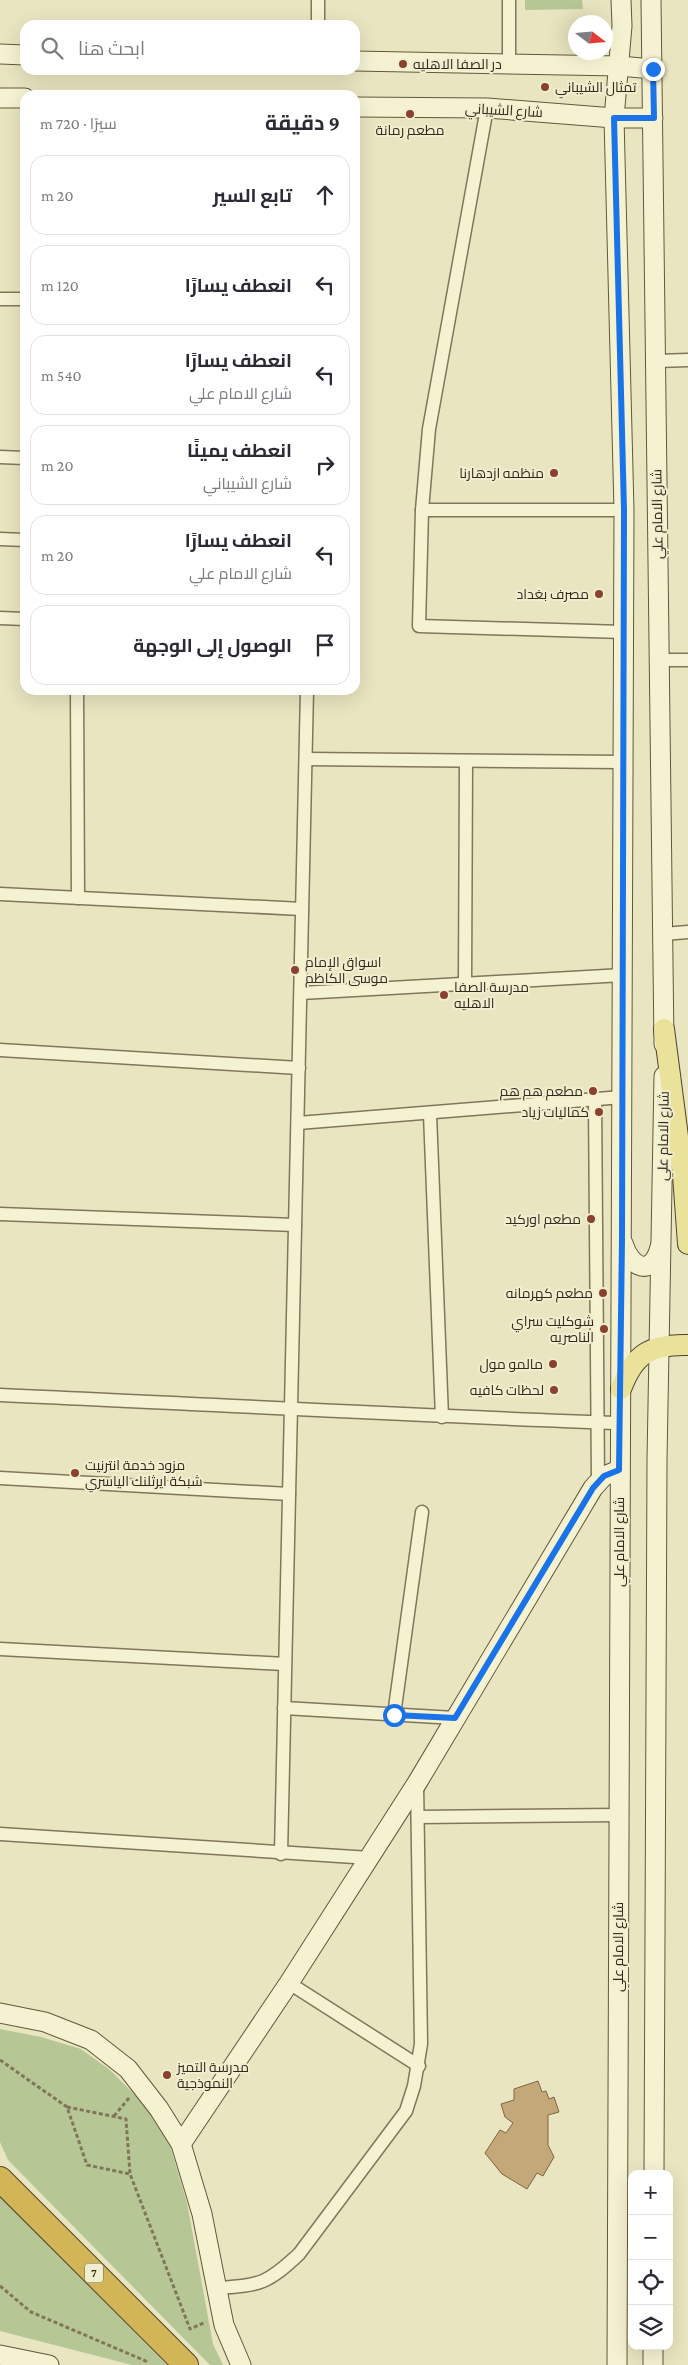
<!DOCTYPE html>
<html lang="ar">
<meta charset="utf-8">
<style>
:root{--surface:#fff;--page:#f7f7f7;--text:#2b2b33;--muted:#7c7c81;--line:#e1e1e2}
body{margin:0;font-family:"Crimson Pro",Cairo,serif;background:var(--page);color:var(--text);direction:rtl}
.controls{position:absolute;right:15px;bottom:15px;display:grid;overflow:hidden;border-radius:10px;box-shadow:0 5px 20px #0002}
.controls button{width:45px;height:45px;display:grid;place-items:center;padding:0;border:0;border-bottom:1px solid var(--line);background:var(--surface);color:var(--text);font:25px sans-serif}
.compass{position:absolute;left:568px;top:15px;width:45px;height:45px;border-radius:50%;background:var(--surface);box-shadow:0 5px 20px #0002;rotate:106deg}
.stop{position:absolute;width:15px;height:15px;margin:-11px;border:4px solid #1a73e8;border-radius:50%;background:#fff}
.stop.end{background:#1a73e8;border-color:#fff;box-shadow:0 1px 5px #0008}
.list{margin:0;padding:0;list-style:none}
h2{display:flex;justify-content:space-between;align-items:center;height:65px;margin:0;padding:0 20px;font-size:21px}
h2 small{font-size:16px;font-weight:400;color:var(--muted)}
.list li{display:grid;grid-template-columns:32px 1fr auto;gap:15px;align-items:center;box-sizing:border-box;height:80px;margin:0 10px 10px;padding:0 10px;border:1px solid var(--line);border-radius:15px}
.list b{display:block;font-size:19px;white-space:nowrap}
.list p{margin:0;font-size:16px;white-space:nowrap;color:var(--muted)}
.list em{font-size:16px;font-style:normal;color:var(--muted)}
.icon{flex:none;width:28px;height:28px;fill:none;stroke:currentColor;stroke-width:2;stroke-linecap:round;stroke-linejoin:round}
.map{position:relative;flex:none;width:688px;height:2365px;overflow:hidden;direction:ltr}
.search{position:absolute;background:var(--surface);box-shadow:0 5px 20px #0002;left:20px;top:20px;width:340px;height:55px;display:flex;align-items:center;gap:12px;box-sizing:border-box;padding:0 18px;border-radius:15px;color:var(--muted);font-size:19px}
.panel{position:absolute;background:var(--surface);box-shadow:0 5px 20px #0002;left:20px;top:90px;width:340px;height:605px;border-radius:15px;direction:rtl}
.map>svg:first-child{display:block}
.green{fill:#b6c695}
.building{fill:#c4a879;stroke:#7d6642}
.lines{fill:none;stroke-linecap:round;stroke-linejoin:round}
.street-casing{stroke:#80765a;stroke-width:15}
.secondary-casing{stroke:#62573d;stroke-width:21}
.primary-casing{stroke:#4e442e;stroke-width:22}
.highway-casing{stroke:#4e442e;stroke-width:26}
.path{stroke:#80765a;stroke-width:3;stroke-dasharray:4 2.5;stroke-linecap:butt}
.street{stroke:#f5f2d2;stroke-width:12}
.secondary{stroke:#f5f2d2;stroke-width:19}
.primary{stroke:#eae19a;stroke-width:20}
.highway{stroke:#d2b557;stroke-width:24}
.route{stroke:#1a73e8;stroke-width:6}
.poi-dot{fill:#8a412f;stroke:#f1eecf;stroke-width:2}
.labels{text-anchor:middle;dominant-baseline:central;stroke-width:4;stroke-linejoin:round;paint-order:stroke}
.shield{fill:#f1eecf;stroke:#6b6652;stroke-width:1}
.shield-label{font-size:12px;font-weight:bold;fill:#312b1d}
.poi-label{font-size:14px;fill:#312b1d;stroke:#f1eecf;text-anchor:end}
.street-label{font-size:14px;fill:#312b1d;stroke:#f1eecf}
</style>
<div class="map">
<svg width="688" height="2365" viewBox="0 0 688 2365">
<rect width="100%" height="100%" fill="#e9e5c0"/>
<g class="green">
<path d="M525,0H582L583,9L525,10Z"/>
<path d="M0,2029L41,2037L81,2049L110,2070L140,2100L169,2142L187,2203L213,2344L223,2365H210L8,2160L0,2142Z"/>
<path d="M0,2196L167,2365H132L0,2331Z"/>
</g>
<path class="building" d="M538,2081L542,2092L546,2091L549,2099L554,2097L559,2112L548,2115V2145L554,2157L543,2176L537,2173L527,2189L502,2174L485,2153L500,2130L506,2133L513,2123L505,2117L501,2104L514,2100V2089Z"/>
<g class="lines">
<g class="street-casing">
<g id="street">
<path d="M318,25V0"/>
<path d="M509,64V0"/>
<path d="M487,108L429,429L422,510L419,626L623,632"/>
<path d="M0,299H25"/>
<path d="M656,361L688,360"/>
<path d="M0,457L25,458"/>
<path d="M422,510H624"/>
<path d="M0,539L25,540"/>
<path d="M0,618L25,619"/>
<path d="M659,660H688"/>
<path d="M77,690L78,898"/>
<path d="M306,759L623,762"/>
<path d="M0,894L302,909"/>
<path d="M663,934L688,932"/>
<path d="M465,983L466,761"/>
<path d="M301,993L623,975"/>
<path d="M0,1050L299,1068"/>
<path d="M595,1099L598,1481"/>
<path d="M430,1114L442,1417"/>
<path d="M298,1123L622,1097"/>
<path d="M0,1214L295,1225"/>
<path d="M0,1395C207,1404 413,1416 620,1423"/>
<path d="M0,1478L289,1494"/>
<path d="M0,1649L285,1664"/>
<path d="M284,1708L455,1718"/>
<path d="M394,1715L422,1512"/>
<path d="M418,1817L618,1815"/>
<path d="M0,1834L370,1858"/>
<path d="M281,1854L307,690"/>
<path d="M289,1983L419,2066"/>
<path d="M218,2288C261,2285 267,2284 299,2254L406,2111L414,2086L421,2044L417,1783"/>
</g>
</g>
<g class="secondary-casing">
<g id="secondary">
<path d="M651,0L664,1044"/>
<path d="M0,54L25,55"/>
<path d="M355,61L619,66L653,69"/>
<path d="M0,98H25"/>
<path d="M355,107L487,108L614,118H653"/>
<path d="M623,1243C630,1268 652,1278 660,1247"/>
<path d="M0,2013L45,2022L91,2040L128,2069L159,2109L181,2144L202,2214L224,2325L241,2365"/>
<path d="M181,2144L289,1983L417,1783L593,1488L604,1476L619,1470"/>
<path d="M654,2174L657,1460L664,1076"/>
<path d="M0,2355L49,2365"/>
<path d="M617,2365L624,510L614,118L622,26L621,0"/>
<path d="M653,2365V2346"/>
</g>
</g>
<g class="primary-casing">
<g id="primary">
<path d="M664,1029L683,1175L688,1244"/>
<path d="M621,1389C634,1354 650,1344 688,1345"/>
</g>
</g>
<g class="highway-casing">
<path id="highway" d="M0,2179L186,2365"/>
</g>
<g class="path">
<path d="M0,2060L67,2107L87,2165L130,2174L190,2329L206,2322"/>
<path d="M67,2107L126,2119L130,2174"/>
<path d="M114,2116L129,2098"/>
<path d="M0,2286L31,2312L148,2362"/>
</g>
<use href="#street" class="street"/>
<use href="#secondary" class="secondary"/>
<use href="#primary" class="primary"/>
<use href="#highway" class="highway"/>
</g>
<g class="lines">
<path class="route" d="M394,1715L455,1718L593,1488L604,1476L619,1470L622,1239L624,510L614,118H654L653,69"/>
</g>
<g class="poi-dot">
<circle cx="403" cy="64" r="5"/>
<circle cx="545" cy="87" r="5"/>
<circle cx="410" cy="114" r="5"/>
<circle cx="554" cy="473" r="5"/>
<circle cx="599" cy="594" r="5"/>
<circle cx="295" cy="970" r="5"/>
<circle cx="444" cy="995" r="5"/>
<circle cx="593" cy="1091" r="5"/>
<circle cx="599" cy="1112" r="5"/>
<circle cx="591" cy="1219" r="5"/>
<circle cx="603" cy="1293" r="5"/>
<circle cx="604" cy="1329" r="5"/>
<circle cx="553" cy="1364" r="5"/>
<circle cx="554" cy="1390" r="5"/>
<circle cx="75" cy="1473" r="5"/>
<circle cx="167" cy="2075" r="5"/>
</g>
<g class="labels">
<rect class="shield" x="85" y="2263.5" width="18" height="19" rx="4"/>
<g class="shield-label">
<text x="94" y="2273">7</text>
</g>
<g class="poi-label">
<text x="413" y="64" text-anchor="start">در الصفا الاهليه</text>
<text x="555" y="87" text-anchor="start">تمثال الشيباني</text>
<text x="410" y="130" text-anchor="middle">مطعم رمانة</text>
<text x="544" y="473">منظمه ازدهارنا</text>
<text x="589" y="594">مصرف بغداد</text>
<text x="305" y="962" text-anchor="start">اسواق الإمام<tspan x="305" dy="16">موسى الكاظم</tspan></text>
<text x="454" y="987" text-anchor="start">مدرسة الصفا<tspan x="454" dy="16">الاهليه</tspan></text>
<text x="583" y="1091">مطعم هم هم</text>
<text x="589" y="1112">كماليات زياد</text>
<text x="581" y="1219">مطعم اوركيد</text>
<text x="593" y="1293">مطعم كهرمانه</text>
<text x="594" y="1321">شوكليت سراي<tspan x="594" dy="16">الناصريه</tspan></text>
<text x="543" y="1364">مالمو مول</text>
<text x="544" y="1390">لحظات كافيه</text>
<text x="85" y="1465" text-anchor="start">مزود خدمة انترنيت<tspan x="85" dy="16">شبكة ايرثلنك الياسري</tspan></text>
<text x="177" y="2067" text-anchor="start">مدرسة التميز<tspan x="177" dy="16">النموذجية</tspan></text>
</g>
<g class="street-label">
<text transform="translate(504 110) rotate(3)">شارع الشيباني</text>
<text transform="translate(657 514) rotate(-91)">شارع الامام علي</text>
<text transform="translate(663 1136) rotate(-89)">شارع الامام علي</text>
<text transform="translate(619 1542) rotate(-90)">شارع الامام علي</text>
<text transform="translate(618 1947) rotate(-90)">شارع الامام علي</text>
</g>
</g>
</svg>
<div class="controls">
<button>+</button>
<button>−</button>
<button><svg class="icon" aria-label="locate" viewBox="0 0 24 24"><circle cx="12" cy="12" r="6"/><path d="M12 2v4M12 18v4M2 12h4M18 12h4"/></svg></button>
<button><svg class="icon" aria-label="layers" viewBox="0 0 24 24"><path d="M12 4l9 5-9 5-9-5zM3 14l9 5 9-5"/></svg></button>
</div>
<svg class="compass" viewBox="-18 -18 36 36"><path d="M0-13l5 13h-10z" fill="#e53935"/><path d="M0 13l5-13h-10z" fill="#7c7c81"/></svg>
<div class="stop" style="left:394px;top:1715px"></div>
<div class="stop end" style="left:653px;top:69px"></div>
<div class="search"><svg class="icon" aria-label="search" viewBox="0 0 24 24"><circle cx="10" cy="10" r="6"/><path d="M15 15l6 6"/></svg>ابحث هنا</div>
<section class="panel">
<h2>9 دقيقة<small>سيرًا · 720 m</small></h2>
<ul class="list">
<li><svg class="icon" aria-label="ahead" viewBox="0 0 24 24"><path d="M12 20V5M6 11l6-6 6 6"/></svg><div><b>تابع السير</b></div><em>20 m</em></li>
<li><svg class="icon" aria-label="left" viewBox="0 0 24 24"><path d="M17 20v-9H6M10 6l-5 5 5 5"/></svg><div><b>انعطف يسارًا</b></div><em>120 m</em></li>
<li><svg class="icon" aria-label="left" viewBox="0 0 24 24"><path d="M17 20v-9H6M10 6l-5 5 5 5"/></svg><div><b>انعطف يسارًا</b><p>شارع الامام علي</p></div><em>540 m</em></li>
<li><svg class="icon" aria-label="right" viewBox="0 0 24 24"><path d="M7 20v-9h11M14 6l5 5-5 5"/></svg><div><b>انعطف يمينًا</b><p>شارع الشيباني</p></div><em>20 m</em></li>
<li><svg class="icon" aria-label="left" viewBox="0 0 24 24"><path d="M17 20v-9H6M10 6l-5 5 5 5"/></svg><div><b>انعطف يسارًا</b><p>شارع الامام علي</p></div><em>20 m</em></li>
<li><svg class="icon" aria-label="arrive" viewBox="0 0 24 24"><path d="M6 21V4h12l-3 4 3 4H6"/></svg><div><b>الوصول إلى الوجهة</b></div></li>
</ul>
</section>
</div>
